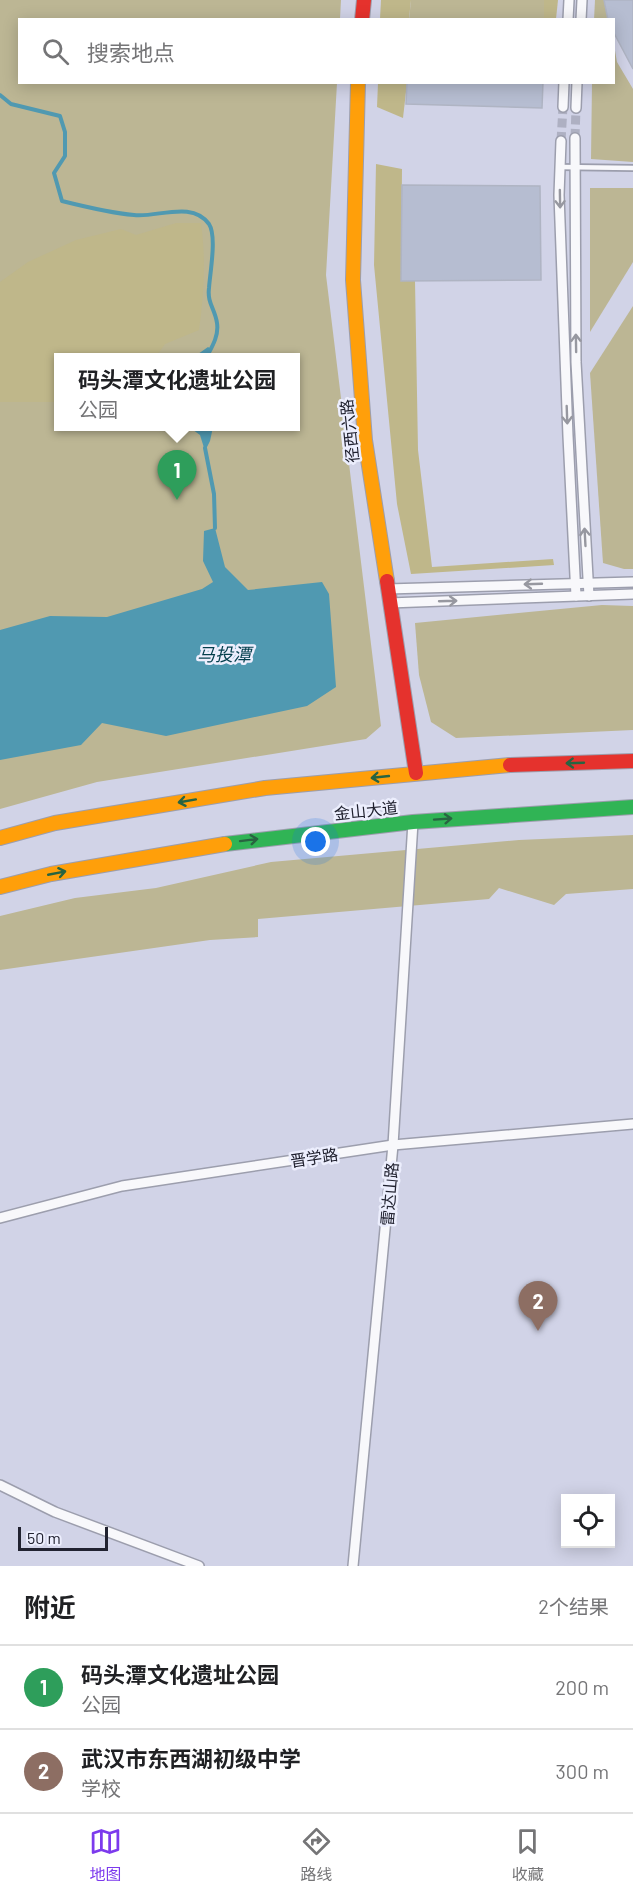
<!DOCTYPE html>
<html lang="zh">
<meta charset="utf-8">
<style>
:root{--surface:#fff;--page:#f6f6f6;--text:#202124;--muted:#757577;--line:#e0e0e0;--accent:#7c3aed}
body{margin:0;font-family:Barlow,"Noto Sans SC",sans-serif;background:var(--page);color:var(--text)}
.controls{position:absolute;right:18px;bottom:18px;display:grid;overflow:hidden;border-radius:0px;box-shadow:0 3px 15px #0003}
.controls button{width:54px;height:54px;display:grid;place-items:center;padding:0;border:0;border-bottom:2px solid var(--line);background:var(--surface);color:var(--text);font:30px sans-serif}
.scale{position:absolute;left:18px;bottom:15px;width:90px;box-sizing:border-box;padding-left:6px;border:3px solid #212230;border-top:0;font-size:16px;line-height:21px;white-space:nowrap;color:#212230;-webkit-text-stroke:4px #eceefd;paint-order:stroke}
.you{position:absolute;left:316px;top:842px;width:21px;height:21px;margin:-15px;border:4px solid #fff;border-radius:50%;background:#1a73e8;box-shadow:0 0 0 9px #1a73e833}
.badge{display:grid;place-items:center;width:39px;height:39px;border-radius:50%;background:var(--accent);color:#fff;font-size:20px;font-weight:700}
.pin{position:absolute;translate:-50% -50px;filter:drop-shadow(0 2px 3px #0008)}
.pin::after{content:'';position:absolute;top:32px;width:21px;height:18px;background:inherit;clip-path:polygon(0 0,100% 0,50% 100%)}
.popup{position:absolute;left:54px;top:353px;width:246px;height:78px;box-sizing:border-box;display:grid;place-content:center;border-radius:0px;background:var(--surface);filter:drop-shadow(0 2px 4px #0005);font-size:20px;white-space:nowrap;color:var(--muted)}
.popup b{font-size:22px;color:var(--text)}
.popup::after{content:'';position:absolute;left:50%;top:100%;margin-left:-12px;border:12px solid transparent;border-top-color:var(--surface)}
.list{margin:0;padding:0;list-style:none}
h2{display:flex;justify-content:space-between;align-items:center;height:78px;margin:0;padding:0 24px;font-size:26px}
h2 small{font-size:20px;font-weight:400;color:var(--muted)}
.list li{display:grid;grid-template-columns:39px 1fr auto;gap:18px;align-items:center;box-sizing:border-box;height:84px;padding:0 24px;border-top:2px solid var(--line)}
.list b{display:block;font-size:22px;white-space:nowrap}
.list p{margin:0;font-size:20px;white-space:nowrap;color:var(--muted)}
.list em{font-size:20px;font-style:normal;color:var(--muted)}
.icon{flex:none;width:33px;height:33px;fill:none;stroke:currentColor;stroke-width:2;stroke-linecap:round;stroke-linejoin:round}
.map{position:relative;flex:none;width:633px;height:1566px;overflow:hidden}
.search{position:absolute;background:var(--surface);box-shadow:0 3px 15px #0003;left:18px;right:18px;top:18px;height:66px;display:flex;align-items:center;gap:15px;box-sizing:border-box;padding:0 21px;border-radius:0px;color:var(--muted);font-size:22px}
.sheet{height:246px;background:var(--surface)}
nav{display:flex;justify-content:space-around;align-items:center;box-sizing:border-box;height:84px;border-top:2px solid var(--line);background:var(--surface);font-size:16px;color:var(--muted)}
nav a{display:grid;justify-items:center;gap:3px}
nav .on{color:var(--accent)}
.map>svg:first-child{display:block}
.green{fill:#bcb694;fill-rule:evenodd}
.forest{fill:#bfb78a}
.water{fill:#5099b1}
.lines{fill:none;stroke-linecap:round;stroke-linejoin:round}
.stream{stroke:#5099b1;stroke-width:4}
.building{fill:#b6bdd1;stroke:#afb4c3;stroke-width:1.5}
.street-tunnel{stroke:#aeb0c2;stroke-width:9;stroke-dasharray:9 4.5;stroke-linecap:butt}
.lane-casing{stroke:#9c9ead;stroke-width:8}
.street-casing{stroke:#9c9ead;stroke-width:12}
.fast-casing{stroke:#9c9ead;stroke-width:16}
.slow-casing{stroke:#9c9ead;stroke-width:16}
.jam-casing{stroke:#9c9ead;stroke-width:16}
.lane{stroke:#f8f8fb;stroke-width:4.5}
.street{stroke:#f8f8fb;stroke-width:9}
.fast{stroke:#30b455;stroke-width:14}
.slow{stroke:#ff9f0a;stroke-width:14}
.jam{stroke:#e5322d;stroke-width:14}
.oneway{stroke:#9798a0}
.oneway2{stroke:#286441}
.labels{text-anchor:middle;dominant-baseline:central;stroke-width:5;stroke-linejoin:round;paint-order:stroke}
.street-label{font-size:16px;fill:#212230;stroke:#eceefd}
.water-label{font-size:18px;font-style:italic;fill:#013d4b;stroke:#eceefd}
</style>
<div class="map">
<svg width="633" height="1566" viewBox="0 0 633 1566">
<rect width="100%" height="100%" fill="#d1d3e7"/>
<g class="green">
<path d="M0,0H341L340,19L20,20V82L337,83L326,275L381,726L366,739L97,782L0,809ZM58,358H296V426H58Z"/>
<path d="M411,0H544V19L409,20Z"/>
<path d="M595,0H604L608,19L594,20Z"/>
<path d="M614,45L617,62L633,89V162L591,159L592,83L614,82Z"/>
<path d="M590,188H633V262L590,332Z"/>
<path d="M633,306V569H624L603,563L590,373Z"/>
<path d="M602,605L633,606V730L456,738L431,722L419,675L415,623Z"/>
<path d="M633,835V889L566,894L554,905L499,888L489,899L258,919V937L210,940L0,970V916L75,898L156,888L271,862L519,840Z"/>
</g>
<g class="forest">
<path d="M381,0H411L409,19H380Z"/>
<path d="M544,0H558L556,19H544Z"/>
<path d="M378,83H407L403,118L377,107Z"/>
<path d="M376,164L402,169L401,280L415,281L418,450L432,567L553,559L554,565L411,574L397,504L374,265Z"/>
<path d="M176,223H201C206,259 204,295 199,330L165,344L156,357L58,358V402H0V282L28,262L76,240L121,229L136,235Z"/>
</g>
<g class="water">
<path d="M208,347L211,349L209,357H165L198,354Z"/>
<path d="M189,427H213L210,441L205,451L200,435Z"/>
<path d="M215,528L225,567L248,590L322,582L329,594L336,687L307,706L166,736L102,723L81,745L0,760V630L50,616L107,617L202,589L213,582L203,561L204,531Z"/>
</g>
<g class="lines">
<g class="stream">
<path d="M0,95L11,104L60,116L65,132V156L54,173L62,201C86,207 110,213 134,215C157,218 192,200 209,224C217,236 210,273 209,288C207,303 215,309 217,323C219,336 212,347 206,358"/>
<path d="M205,448L214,494L215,528"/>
</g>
</g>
<g class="building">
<path d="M604,0H633V69L614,33V20H608Z"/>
<path d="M407,82H543L542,108L406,104Z"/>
<path d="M402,185L540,186L541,280L401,281Z"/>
</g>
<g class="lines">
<g class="street-tunnel">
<path d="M575,138L576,108"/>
<path d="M561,141L563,107"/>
</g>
<g class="lane-casing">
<path id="lane" d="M561,167L633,168"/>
</g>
<g class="street-casing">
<g id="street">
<path d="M568,20L569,0"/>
<path d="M581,20L582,0"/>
<path d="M563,107L564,82"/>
<path d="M576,108L577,82"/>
<path d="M575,138L576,362L589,596"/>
<path d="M561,141L559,195L568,436L576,596"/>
<path d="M387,589L633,582"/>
<path d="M389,603L633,594"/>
<path d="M0,1218L122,1186L393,1145L633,1124"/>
<path d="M0,1485L55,1512L199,1566"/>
<path d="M353,1566L393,1145L413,822"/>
</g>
</g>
<g class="fast-casing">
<path id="fast" d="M225,844L413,822L633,807"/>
</g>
<g class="slow-casing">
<g id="slow">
<path d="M358,82L353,280L365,440L387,581"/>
<path d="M0,838L55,823L265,788L510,765"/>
<path d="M0,887L51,874L225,844"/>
</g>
</g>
<g class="jam-casing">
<g id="jam">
<path d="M362,20L364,0"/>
<path d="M387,581L416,773"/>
<path d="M510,765L633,761"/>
</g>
</g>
<use href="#lane" class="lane"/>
<use href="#street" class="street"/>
<use href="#fast" class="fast"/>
<use href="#slow" class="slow"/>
<use href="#jam" class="jam"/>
</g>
<defs><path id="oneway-shaft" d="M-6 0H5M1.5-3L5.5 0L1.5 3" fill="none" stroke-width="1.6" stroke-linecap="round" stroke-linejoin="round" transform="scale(1.5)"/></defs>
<g class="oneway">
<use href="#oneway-shaft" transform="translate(560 199) rotate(89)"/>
<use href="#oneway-shaft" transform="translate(576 343) rotate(-91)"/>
<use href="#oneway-shaft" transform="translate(567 415) rotate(88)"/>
<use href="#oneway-shaft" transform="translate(585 537) rotate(-93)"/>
<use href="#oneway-shaft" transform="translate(533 584) rotate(178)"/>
<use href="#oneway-shaft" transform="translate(448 601) rotate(-2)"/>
</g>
<g class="oneway2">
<use href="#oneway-shaft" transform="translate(575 763) rotate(178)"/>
<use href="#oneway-shaft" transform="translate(380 777) rotate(174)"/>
<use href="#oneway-shaft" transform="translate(187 801) rotate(170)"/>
<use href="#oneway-shaft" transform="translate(443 819) rotate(-4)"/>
<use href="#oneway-shaft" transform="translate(249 840) rotate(-7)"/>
<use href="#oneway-shaft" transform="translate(57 873) rotate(-11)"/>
</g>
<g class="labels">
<g class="street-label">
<text transform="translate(349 431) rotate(-96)">径西六路</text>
<text transform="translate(366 810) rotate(-6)">金山大道</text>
<text transform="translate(314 1157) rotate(-9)">晋学路</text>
<text transform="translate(389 1194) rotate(-85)">雷达山路</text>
</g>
<g class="water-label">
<text x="224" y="654">马投潭</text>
</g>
</g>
</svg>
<div class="controls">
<button><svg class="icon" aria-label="locate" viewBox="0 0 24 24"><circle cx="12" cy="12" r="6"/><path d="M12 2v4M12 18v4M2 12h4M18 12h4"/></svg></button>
</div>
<div class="scale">50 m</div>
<div class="you"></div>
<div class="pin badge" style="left:177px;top:500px;background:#2e9e5b">1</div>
<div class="popup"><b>码头潭文化遗址公园</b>公园</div>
<div class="pin badge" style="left:538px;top:1331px;background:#8d6e63">2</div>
<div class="search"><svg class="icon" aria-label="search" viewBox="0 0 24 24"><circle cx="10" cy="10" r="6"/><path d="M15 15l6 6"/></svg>搜索地点</div>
</div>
<section class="sheet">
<h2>附近<small>2个结果</small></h2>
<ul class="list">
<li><span class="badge" style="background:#2e9e5b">1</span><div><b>码头潭文化遗址公园</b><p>公园</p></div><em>200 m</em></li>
<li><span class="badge" style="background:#8d6e63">2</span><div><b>武汉市东西湖初级中学</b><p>学校</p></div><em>300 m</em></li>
</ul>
</section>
<nav>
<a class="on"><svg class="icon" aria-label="map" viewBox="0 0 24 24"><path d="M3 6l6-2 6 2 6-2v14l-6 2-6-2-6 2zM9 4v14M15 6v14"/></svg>地图</a>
<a><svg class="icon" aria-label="directions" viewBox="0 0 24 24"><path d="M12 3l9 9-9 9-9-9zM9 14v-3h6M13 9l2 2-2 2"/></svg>路线</a>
<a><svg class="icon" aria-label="saved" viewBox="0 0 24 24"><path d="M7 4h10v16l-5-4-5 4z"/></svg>收藏</a>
</nav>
